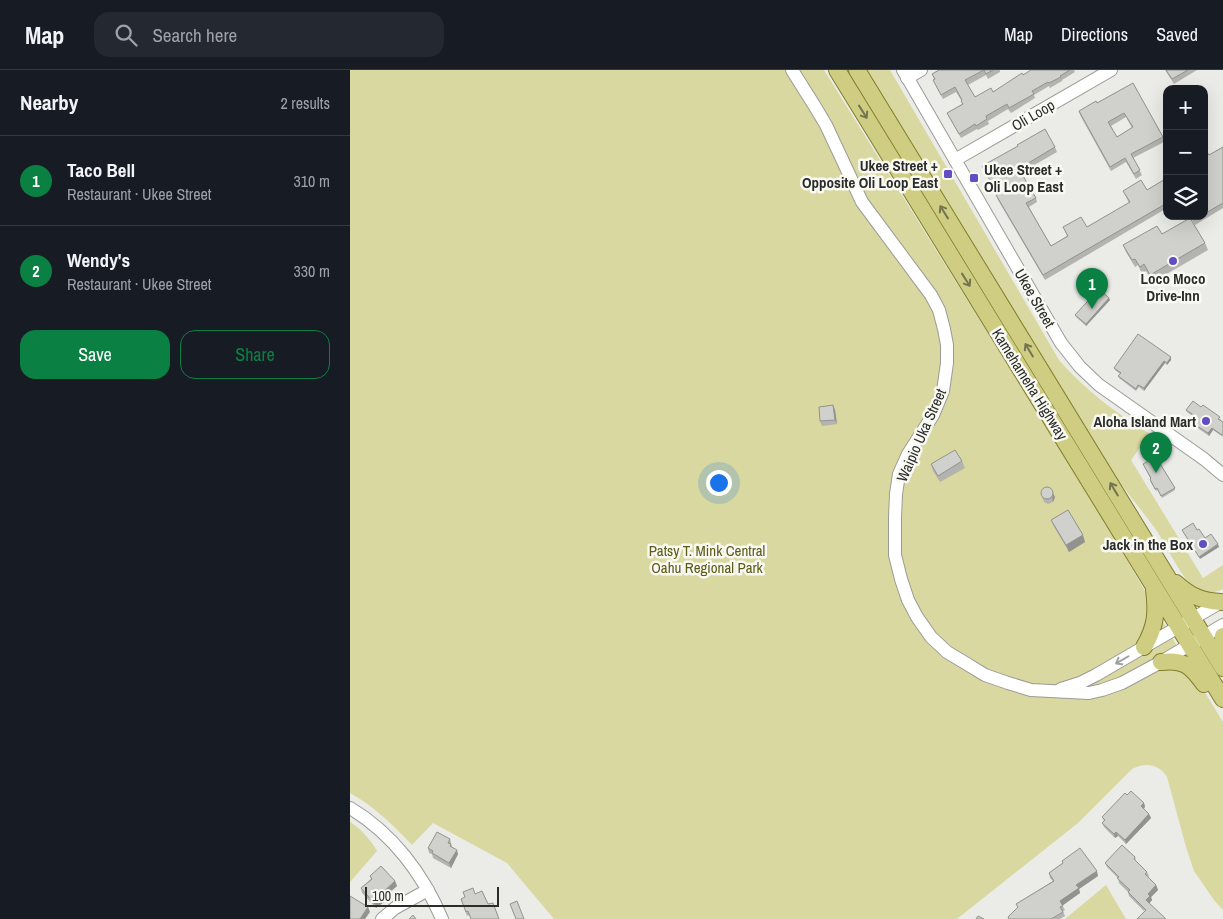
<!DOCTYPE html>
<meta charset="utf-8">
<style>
:root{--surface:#171b24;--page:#242831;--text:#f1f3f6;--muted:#9ea1a6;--line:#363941;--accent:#0b8043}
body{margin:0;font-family:"Archivo Narrow",sans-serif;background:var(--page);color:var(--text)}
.controls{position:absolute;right:15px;top:15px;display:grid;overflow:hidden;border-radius:10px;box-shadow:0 5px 20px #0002}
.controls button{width:45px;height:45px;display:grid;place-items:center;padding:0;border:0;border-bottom:1px solid var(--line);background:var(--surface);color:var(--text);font:25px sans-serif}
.scale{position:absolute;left:15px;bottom:12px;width:134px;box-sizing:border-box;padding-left:5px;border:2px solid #2b2b29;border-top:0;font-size:14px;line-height:18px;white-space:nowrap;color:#2b2b29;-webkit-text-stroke:4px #f9f9f4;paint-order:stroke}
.you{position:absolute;left:368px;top:412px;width:18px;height:18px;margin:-12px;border:4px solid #fff;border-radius:50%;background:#1a73e8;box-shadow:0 0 0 8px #1a73e833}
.badge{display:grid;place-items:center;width:32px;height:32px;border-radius:50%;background:var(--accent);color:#fff;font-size:16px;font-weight:700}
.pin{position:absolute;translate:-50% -41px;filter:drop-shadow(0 1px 2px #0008)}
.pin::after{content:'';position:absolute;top:26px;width:18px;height:15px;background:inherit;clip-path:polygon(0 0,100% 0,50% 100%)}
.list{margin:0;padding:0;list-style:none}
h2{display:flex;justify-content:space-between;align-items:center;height:65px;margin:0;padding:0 20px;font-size:21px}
h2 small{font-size:16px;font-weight:400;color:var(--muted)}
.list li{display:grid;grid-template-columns:32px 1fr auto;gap:15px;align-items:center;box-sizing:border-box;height:90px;padding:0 20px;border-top:1px solid var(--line)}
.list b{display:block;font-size:19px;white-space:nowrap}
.list p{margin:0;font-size:16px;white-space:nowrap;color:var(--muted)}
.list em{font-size:16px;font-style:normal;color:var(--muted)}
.actions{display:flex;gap:10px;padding:15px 20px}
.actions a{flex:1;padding:11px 0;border:1px solid var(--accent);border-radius:15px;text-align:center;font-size:18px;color:var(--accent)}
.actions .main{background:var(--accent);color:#fff}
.icon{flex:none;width:28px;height:28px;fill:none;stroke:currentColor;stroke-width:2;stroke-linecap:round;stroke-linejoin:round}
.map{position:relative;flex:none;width:873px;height:849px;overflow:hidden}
header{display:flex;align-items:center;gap:30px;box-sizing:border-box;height:70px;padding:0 25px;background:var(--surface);border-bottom:1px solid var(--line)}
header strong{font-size:24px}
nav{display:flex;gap:28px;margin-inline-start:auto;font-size:18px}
.search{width:350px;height:45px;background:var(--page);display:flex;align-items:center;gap:12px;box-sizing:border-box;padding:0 18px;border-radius:15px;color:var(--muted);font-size:19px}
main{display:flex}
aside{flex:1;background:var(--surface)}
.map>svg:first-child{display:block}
.green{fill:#d9d8a0}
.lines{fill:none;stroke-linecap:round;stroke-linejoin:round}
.minor-casing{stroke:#9b9b96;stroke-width:14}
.major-casing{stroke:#817e2c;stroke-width:18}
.minor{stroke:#fff;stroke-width:12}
.major{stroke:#cfcd81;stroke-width:16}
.wall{fill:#b3b3af;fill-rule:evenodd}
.shaded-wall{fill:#92928f}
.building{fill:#d0d0cc;stroke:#92928f;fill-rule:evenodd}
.oneway{stroke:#757451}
.oneway2{stroke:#a0a09f}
.poi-dot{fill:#644cc4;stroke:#f9f9f4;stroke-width:2}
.labels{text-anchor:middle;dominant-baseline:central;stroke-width:5;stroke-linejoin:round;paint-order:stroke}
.street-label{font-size:15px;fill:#2b2b29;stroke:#f9f9f4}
.poi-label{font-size:15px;font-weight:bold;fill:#2b2b29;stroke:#f9f9f4;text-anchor:end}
.park-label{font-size:15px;fill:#5c5915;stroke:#f9f9f4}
</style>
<header>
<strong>Map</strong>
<div class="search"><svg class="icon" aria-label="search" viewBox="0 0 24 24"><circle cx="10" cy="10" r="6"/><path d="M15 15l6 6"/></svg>Search here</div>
<nav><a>Map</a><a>Directions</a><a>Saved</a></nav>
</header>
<main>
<aside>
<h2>Nearby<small>2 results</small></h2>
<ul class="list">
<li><span class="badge">1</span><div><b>Taco Bell</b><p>Restaurant · Ukee Street</p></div><em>310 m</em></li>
<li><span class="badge">2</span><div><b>Wendy's</b><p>Restaurant · Ukee Street</p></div><em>330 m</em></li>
</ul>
<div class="actions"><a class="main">Save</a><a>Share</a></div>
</aside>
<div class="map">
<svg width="873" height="849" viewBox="0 0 873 849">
<rect width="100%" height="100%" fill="#ebece7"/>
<g class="green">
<path d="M0,0H474L746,437L837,593L873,652V840L864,830L844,801L836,777L817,707C809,694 796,692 782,699L728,753L607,849H204L157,793L83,753L62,775C43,755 24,736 0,723Z"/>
<path d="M516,0H540L709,290C735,320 766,343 800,364L781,390L853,508L873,495V519C865,523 856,524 847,520C833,513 815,471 804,457C790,438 775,420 761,402Z"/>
<path d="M0,752C11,759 20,769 27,781L0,812Z"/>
<path d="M756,815L776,849H715Z"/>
</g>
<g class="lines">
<g class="minor-casing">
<g id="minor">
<path d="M442,0L464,35L476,55L512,132L581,225L589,240L594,259L597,275V293L593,321L583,345L558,384L549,404L546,424L545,447V485L551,509L558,530L567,547L581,567L597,582L617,594L635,605L658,613L681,620L739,623L752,620L772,613L811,592L873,555"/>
<path d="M553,0L711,273L730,297L749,315L854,389L873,405"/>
<path d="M557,8L571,0"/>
<path d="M605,90L761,0"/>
<path d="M711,619L730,613L746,605L873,531"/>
<path d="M0,738C42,763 73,804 92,849"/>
<path d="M32,849L45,838L78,820"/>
</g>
</g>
<g class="major-casing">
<g id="major">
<path d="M487,0L873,629"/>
<path d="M507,0L873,598"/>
<path d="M826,513C840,526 852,531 871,532"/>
<path d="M873,566L871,580L873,594"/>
<path d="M794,577C806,556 807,543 804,519"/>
<path d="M811,592C834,589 841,596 854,614"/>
</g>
</g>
<use href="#minor" class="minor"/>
<use href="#major" class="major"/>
</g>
<g class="wall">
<path d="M589,0H650V2L638,9L636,5L618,15L625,27L643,22L681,0H724L725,2L712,10V11L700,18L699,16L684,25L685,28L661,43L658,39L638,51L639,54L628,60L627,59L611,68L599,47L597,43L612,34L611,30L606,22L593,29L585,14L583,10L584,9L582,4Z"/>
<path d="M815,0H847L824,14Z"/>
<path d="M783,13L813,67L814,72L783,88L792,105L786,109L776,92L761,101L730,45L729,41L747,33ZM776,47L782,58L767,67L761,56Z"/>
<path d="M705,77L707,82L672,102L671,103L686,128L687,132L679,137L701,176L717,166L713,157H737L779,133L773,121L797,120L817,108V138L695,210L648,130L646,125H648L634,101L632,96Z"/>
<path d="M873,77V138L845,155L840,146H854V78L859,85Z"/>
<path d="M812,164L855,173L858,180L803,212L796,201L792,204L788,195L785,197L776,182L773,175Z"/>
<path d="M759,228L760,230L736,256L726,247L725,245Z"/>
<path d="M821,287V290L817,295L815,293L794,321L789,317L786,321L769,308L768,306L770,304L765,300L764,298Z"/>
<path d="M483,335L485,340L487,354L472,356L470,351Z"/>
<path d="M836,340L871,349L870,350L873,367L863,360L859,366L842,354L841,352L844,347L837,342Z"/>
<path d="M612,391L615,398L590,412L583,401L581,394Z"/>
<path d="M793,394L825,418V420L812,428L808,420L806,421L800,411V408Z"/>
<path d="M692,427H705L703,432L698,434L694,432Z"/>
<path d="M701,450L735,472L719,482L704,457Z"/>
<path d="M794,733L795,737L794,739L799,744L801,748L776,774L768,766L765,768L754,757L752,753L754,751L752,747Z"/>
<path d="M100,769L102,777L108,784L101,798L83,788L82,784L79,783L78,778Z"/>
<path d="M785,787L786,791L797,802L799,806L798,807L806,815L808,820L801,827L802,830L799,833L794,841L779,826L778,822L769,813L768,808L757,797L755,793Z"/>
<path d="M712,791L748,806L729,819L730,823L712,835L715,840L713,841L715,846L710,849H658V847L668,838L666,834L703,811L700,808L699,803L713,793Z"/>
<path d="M20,806L45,811L47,816L33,828L34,832L26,838L12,823L11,818L21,809Z"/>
<path d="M125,824L138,834L143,833L149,849H121L119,845L117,846L111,829Z"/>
</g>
<g class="shaded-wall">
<path d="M759,228L760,230L736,256V254Z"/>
<path d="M821,287V290L817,295V293Z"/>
<path d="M814,291L815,293L794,321V318Z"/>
<path d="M483,335L485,340L487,354L485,350Z"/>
<path d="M862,358L863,360L859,366L858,363Z"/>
<path d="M703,423L705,427L703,432L702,428Z"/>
<path d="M733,465L735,472L719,482L716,475Z"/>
<path d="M868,474L869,477L850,489L849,487Z"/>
<path d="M794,733L795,737L792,740L791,736Z"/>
<path d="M799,744L801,748L776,774L775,770Z"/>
<path d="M766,762L768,766L765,768L764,764Z"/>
<path d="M107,780L108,784L101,798L99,793Z"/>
<path d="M747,801L748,806L729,819L730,823L712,836L710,831L726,815Z"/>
<path d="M45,811L47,816L33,828L34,832L26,838L25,834L30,825Z"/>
<path d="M806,815L808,820L801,827L802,830L798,835L796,830L798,824Z"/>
<path d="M18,837L20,842L15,849H10Z"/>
</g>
<g class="building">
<path d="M589,0H643L636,4L634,0L615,10L625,27L641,18L643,22L672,3L673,5L681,0H720L710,6L711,7L699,13L698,12L682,21L684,24L659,38L657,34L636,46L637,49L626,56L625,54L609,64L597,43L613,34L611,31L612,30L605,17L591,25L583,10L585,9L582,4Z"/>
<path d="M816,0H838L822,9Z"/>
<path d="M783,13L813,67L781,84L790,100L784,104L775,88L760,97L729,41L746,31L747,33ZM774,43L783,57L767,67L758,52Z"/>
<path d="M695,59L705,77L670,98V99H669L686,128L676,133L701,176L718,166L713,157L731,147L737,157L780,132L773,121L791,110L797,120L817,108V133L693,205L646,125L648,124L632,96L668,76L667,75Z"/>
<path d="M873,77V133L854,144V78L859,85Z"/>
<path d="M841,146H850L844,150Z"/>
<path d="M840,148L855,173L800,205L794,194L790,197L785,189L782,190L773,175L807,156L812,164Z"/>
<path d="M749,219L759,228L736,254L725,245Z"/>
<path d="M788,264L821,287L817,293L814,291L794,318L788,315L786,319L768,306L771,303L764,298Z"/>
<path d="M843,331L851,337L853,335L870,347L868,349L873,352V363L872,365L862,358L858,363L841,352L845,346L836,340Z"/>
<path d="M483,335L485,350L470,351L469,337Z"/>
<path d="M605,380L612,391L588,406L581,394Z"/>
<path d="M806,387L825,418L811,426L807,418L805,419L800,409L801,408L793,394Z"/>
<circle cx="697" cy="423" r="6"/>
<path d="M718,440L733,465L716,475L701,450Z"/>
<path d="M843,453L847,460L849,459L855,468L861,464L868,474L849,487L832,460Z"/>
<path d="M781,721L794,733L791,736L799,744L775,770L766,762L764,764L752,753L755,750L752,747L775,723L777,725Z"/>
<path d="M87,762L100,769L98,773L101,774L100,776L107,780L99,793L82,783L83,781L78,778Z"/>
<path d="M772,775L785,787L784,789L797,802L795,804L806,815L798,824L800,826L796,830L816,849H787L796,840L778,822L780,820L767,808L769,807L755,793Z"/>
<path d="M730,778L747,801L726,815L729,818L710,831L713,836L710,837L713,842L701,849H659L658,847L668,837L666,834L704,811L699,803L713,793L712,791Z"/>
<path d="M31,796L45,811L30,825L32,827L25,834L11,818L22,809L20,806Z"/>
<path d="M123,818L125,824L132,821L138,834L143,833L149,849H121L118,841L116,842L111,829L115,827L113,822Z"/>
<path d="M0,826L18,837L10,849H0Z"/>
<path d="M167,831L174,849H166L160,834Z"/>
<path d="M63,845L66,849H59Z"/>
<path d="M628,846L634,849H626Z"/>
</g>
<defs><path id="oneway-shaft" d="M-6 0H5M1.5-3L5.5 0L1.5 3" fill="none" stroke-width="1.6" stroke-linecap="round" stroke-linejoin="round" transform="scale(1.25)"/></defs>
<g class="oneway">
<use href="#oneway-shaft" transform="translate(513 42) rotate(58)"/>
<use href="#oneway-shaft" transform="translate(594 142) rotate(-122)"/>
<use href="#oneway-shaft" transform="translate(616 210) rotate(58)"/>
<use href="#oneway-shaft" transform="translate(679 280) rotate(-121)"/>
<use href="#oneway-shaft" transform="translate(764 419) rotate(-121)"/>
</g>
<use class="oneway2" href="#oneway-shaft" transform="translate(772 590) rotate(150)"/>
<g class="poi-dot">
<rect x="593" y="99" width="10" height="10" rx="2.5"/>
<rect x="619" y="103" width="10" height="10" rx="2.5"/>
<circle cx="823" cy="191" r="5"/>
<circle cx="856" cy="351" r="5"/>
<circle cx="853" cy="474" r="5"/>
</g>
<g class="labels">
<g class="street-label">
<text transform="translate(683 45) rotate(-30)">Oli Loop</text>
<text transform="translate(685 228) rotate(60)">Ukee Street</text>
<text transform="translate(680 314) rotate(58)">Kamehameha Highway</text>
<text transform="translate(571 365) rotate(-66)">Waipio Uka Street</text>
</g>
<g class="poi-label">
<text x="588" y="95">Ukee Street +<tspan x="588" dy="17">Opposite Oli Loop East</tspan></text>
<text x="634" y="99" text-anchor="start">Ukee Street +<tspan x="634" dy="17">Oli Loop East</tspan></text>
<text x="823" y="208" text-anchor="middle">Loco Moco<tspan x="823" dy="17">Drive-Inn</tspan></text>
<text x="846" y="351">Aloha Island Mart</text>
<text x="843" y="474">Jack in the Box</text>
</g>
<g class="park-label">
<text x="357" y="480">Patsy T. Mink Central<tspan x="357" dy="17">Oahu Regional Park</tspan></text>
</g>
</g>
</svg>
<div class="controls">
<button>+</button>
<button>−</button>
<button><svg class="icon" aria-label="layers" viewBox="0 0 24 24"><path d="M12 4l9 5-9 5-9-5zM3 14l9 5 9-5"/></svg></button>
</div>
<div class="scale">100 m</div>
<div class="you"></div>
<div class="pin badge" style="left:742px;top:239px">1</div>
<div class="pin badge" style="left:806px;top:403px">2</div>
</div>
</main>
